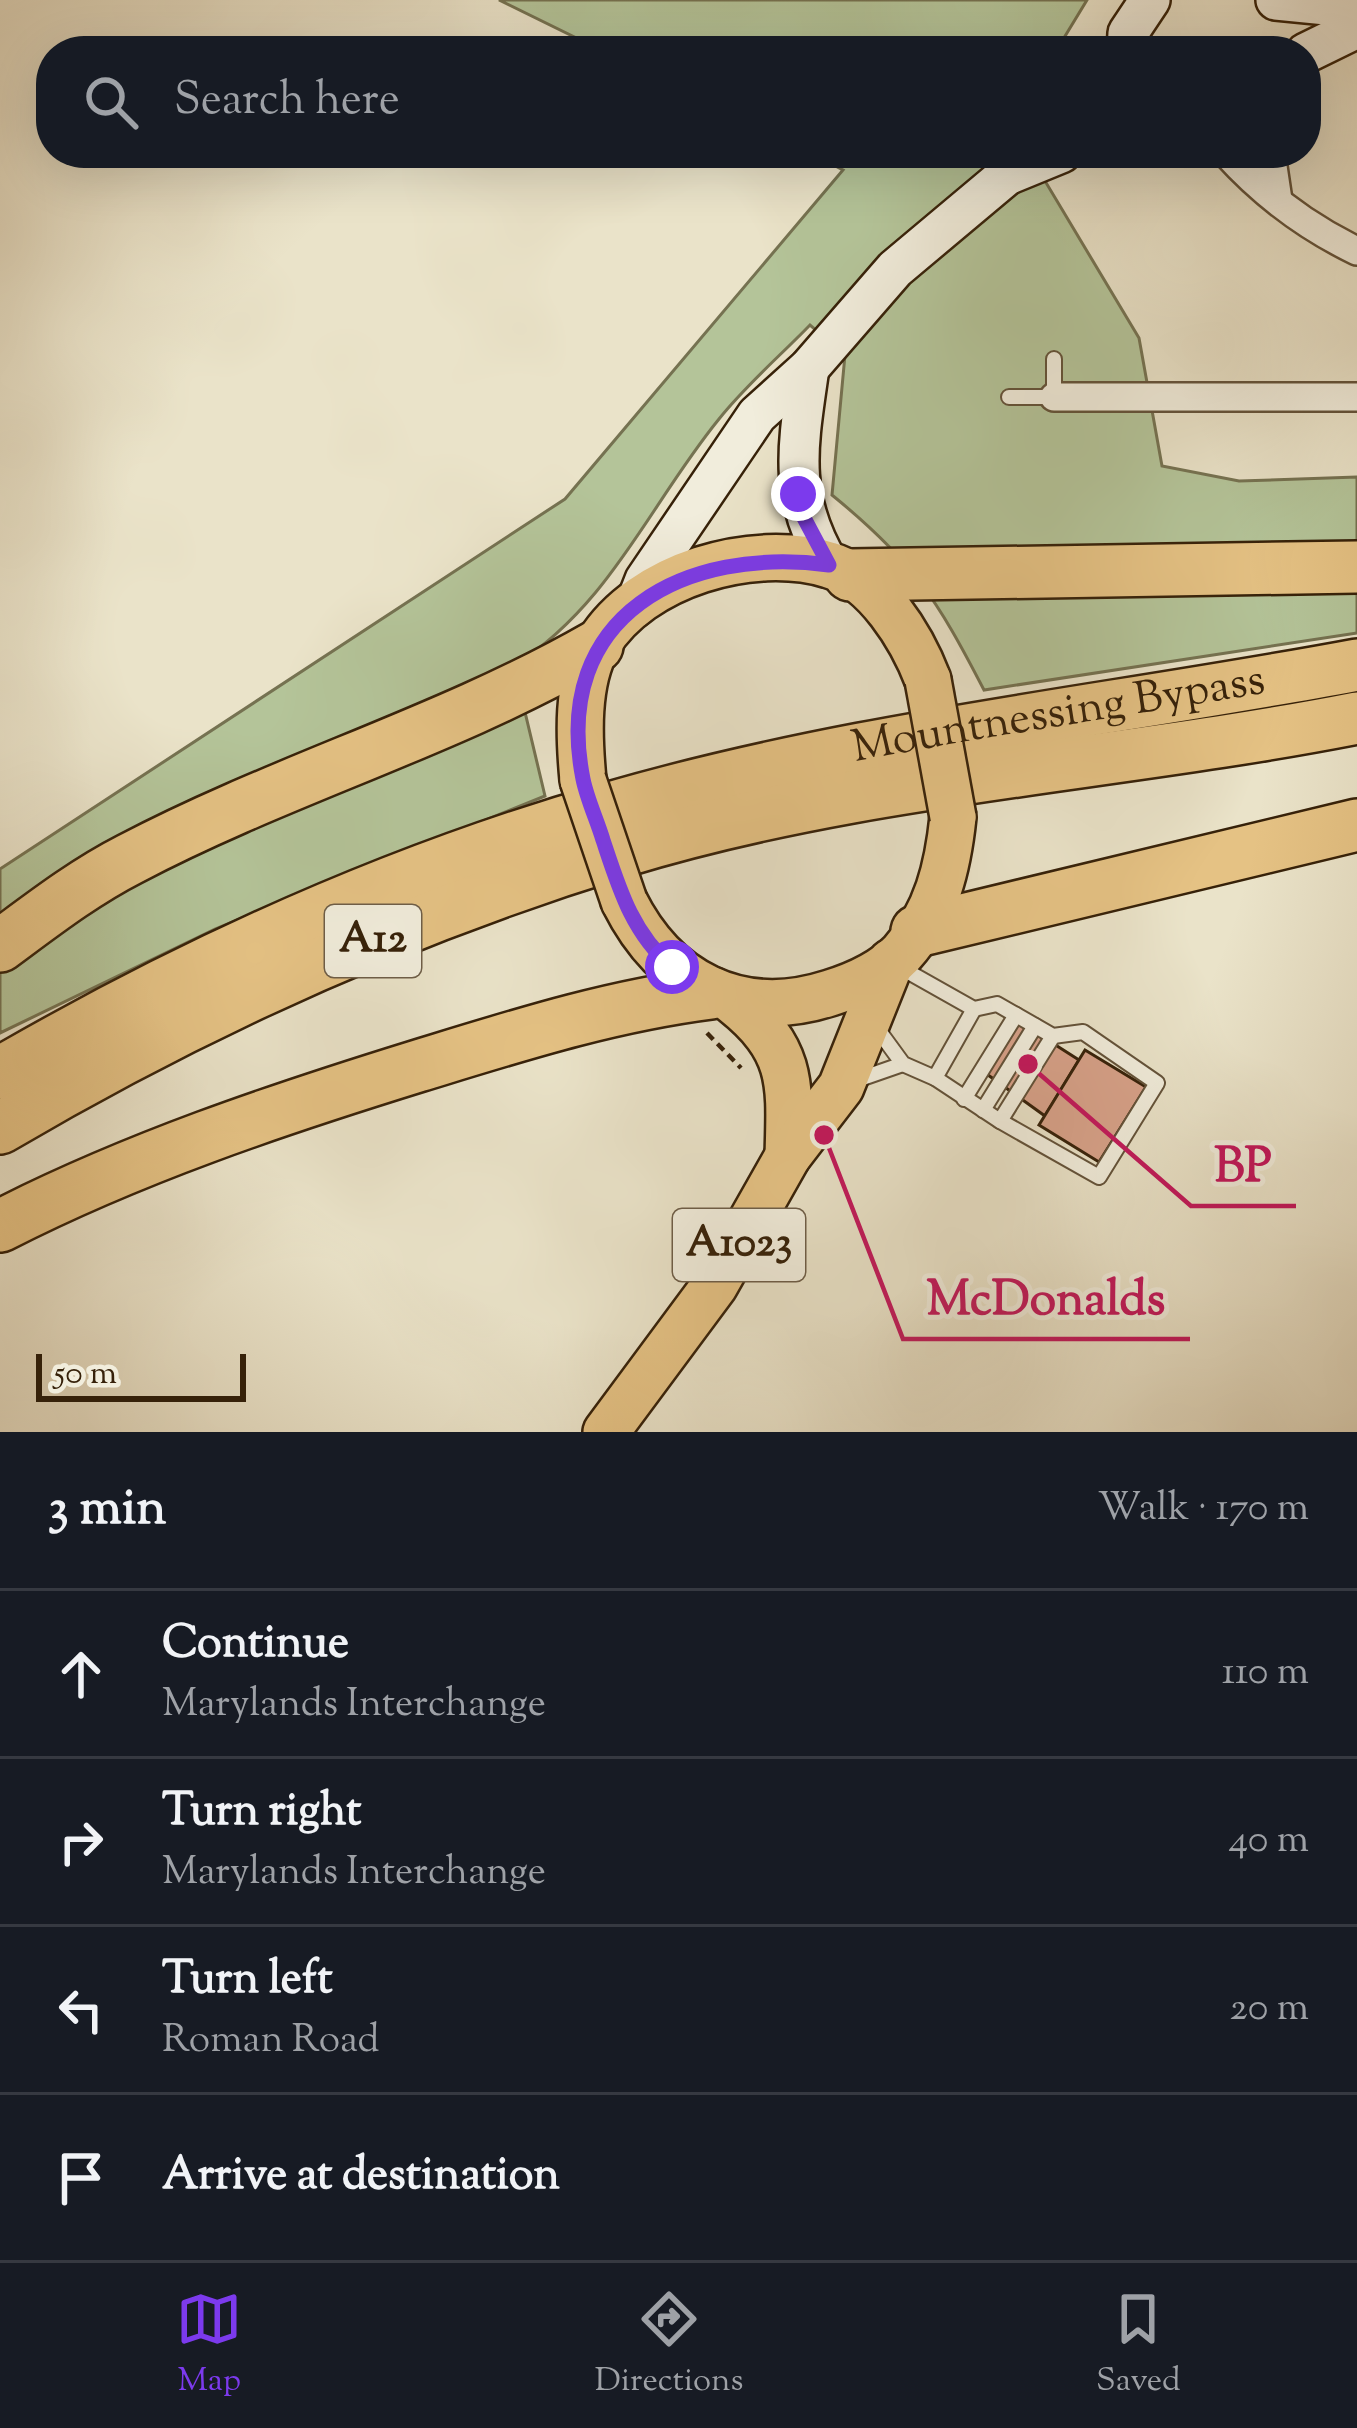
<!DOCTYPE html>
<meta charset="utf-8">
<style>
:root{--surface:#171b24;--page:#20242c;--text:#f1f3f6;--muted:#9ea1a6;--line:#363941;--accent:#7c3aed}
body{margin:0;font-family:"Sorts Mill Goudy",serif;background:var(--page);color:var(--text)}
.scale{position:absolute;left:36px;bottom:30px;width:210px;box-sizing:border-box;padding-left:12px;border:6px solid #362109;border-top:0;font-size:33px;line-height:42px;white-space:nowrap;color:#362109;-webkit-text-stroke:9px #f1eddc;paint-order:stroke}
.stop{position:absolute;width:36px;height:36px;margin:-27px;border:9px solid #7c3aed;border-radius:50%;background:#fff}
.stop.end{background:#7c3aed;border-color:#fff;box-shadow:0 3px 12px #0008}
.list{margin:0;padding:0;list-style:none}
h2{display:flex;justify-content:space-between;align-items:center;height:156px;margin:0;padding:0 48px;font-size:51px}
h2 small{font-size:39px;font-weight:400;color:var(--muted)}
.list li{display:grid;grid-template-columns:78px 1fr auto;gap:36px;align-items:center;box-sizing:border-box;height:168px;padding:0 48px;border-top:3px solid var(--line)}
.list b{display:block;font-size:45px;white-space:nowrap}
.list p{margin:0;font-size:39px;white-space:nowrap;color:var(--muted)}
.list em{font-size:39px;font-style:normal;color:var(--muted)}
.icon{flex:none;width:66px;height:66px;fill:none;stroke:currentColor;stroke-width:2;stroke-linecap:round;stroke-linejoin:round}
.map{position:relative;flex:none;width:1357px;height:1432px;overflow:hidden}
.search{position:absolute;background:var(--surface);box-shadow:0 12px 48px #0002;left:36px;right:36px;top:36px;height:132px;display:flex;align-items:center;gap:30px;box-sizing:border-box;padding:0 42px;border-radius:48px;color:var(--muted);font-size:45px}
.sheet{height:828px;background:var(--surface)}
nav{display:flex;justify-content:space-around;align-items:center;box-sizing:border-box;height:168px;border-top:3px solid var(--line);background:var(--surface);font-size:33px;color:var(--muted)}
nav a{display:grid;justify-items:center;gap:6px}
nav .on{color:var(--accent)}
.map>svg:first-child{display:block}
.green{fill:#b4c499;stroke:#757251;stroke-width:3}
.building{fill:#d7a189;stroke:#362109;stroke-width:3}
.lines{fill:none;stroke-linecap:round;stroke-linejoin:round}
.lane-casing{stroke:#635239;stroke-width:18}
.street-casing{stroke:#635239;stroke-width:32}
.secondary-casing{stroke:#362109;stroke-width:44}
.primary-casing{stroke:#362109;stroke-width:50}
.highway-casing{stroke:#362109;stroke-width:56}
.path{stroke:#362109;stroke-width:4.5;stroke-dasharray:9 6;stroke-linecap:butt}
.lane{stroke:#f1eddc;stroke-width:14}
.street{stroke:#f1eddc;stroke-width:27}
.secondary{stroke:#f1eddc;stroke-width:39}
.primary{stroke:#e5c284;stroke-width:45}
.highway{stroke:#e5c284;stroke-width:51}
.primary-bridge-casing{stroke:#362109;stroke-width:50;stroke-linecap:butt}
.primary-bridge{stroke:#e5c284;stroke-width:45}
.route{stroke:#7c3aed;stroke-width:15}
.labels{text-anchor:middle;dominant-baseline:central;stroke-width:10;stroke-linejoin:round;paint-order:stroke}
.shield{fill:#f1eddc;stroke:#6e5e48;stroke-width:3}
.shield-label{font-size:42px;font-weight:bold;fill:#362109}
.street-label{font-size:45px;fill:#362109;stroke:#f1eddc}
.leader{fill:none;stroke:#c2185b;stroke-width:4.5}
.callout-dot{fill:#c2185b;stroke:#f1eddc;stroke-width:4.5}
.callout-label{font-size:48px;text-anchor:middle;font-weight:bold;fill:#c2185b;stroke:#f1eddc;stroke-width:10;stroke-linejoin:round;paint-order:stroke}
</style>
<div class="map">
<svg width="1357" height="1432" viewBox="0 0 1357 1432">
<rect width="100%" height="100%" fill="#eae3c9"/>
<filter id="stains"><feTurbulence type="fractalNoise" baseFrequency=".00167" numOctaves="4"/><feColorMatrix values="0 0 0 0 .2 0 0 0 0 .09 0 0 0 0 .02 0 0 0 .5 -.17"/></filter>
<radialGradient id="worn" r=".72"><stop offset=".6" stop-color="#630" stop-opacity="0"/><stop offset="1" stop-color="#630" stop-opacity=".3"/></radialGradient>
<g class="green">
<path d="M499,0H1087L1056,51H603Z"/>
<path d="M810,153H1036L1045,181L1139,338L1162,466L1239,481L1357,477V633L984,690C937,599 913,561 832,495L845,355L810,325C780,356 746,385 719,419C649,505 611,604 514,666L545,796L215,929L0,1033V869L565,499L843,170Z"/>
</g>
<g class="building">
<path d="M1010,1016L1079,1060L1045,1116L977,1067Z"/>
<path d="M1085,1050L1146,1087L1099,1162L1039,1125Z"/>
</g>
<g class="lines">
<g class="lane-casing">
<g id="lane">
<path d="M1009,397H1054V359"/>
<path d="M896,965L974,1009L997,1004L1053,1036L1083,1032L1157,1083L1099,1177L1000,1121"/>
<path d="M974,1009L935,1078L1000,1121L1053,1036"/>
<path d="M876,1027L903,1064L935,1078"/>
<path d="M857,1080L903,1064"/>
<path d="M964,1099L1016,1015"/>
<path d="M983,1110L1035,1026"/>
</g>
</g>
<g class="street-casing">
<g id="street">
<path d="M1226,153C1263,194 1307,227 1357,251"/>
<path d="M1271,153L1278,200"/>
<path d="M1054,397H1357"/>
</g>
</g>
<g class="secondary-casing">
<g id="secondary">
<path d="M1276,0L1357,8"/>
<path d="M1127,51L1128,33L1150,0"/>
<path d="M1306,53L1357,28"/>
<path d="M1007,175L1061,153"/>
<path d="M809,368C798,445 787,495 829,565"/>
<path d="M634,608L645,580L757,415L809,368L895,269L1007,175L1023,153"/>
</g>
</g>
<g class="primary-casing">
<g id="primary">
<path d="M583,780C579,738 576,682 598,644C641,574 753,542 829,565C876,578 912,638 928,680"/>
<path d="M624,901C665,983 740,1022 830,993C856,985 883,973 902,953C937,914 948,866 953,817"/>
<path d="M734,1002C794,1050 790,1084 788,1156"/>
<path d="M606,1432L715,1285L788,1156L841,1087L891,962"/>
</g>
</g>
<g class="highway-casing">
<g id="highway">
<path d="M850,575L1357,567"/>
<path d="M917,931L1357,825"/>
<path d="M0,946C42,915 83,883 130,859C282,779 447,732 597,646"/>
<path id="s1" d="M0,1073C190,963 395,870 607,809C853,737 1107,712 1357,665"/>
<path d="M0,1128C195,1013 405,918 623,851C861,778 1113,766 1357,718"/>
<path d="M0,1226C133,1158 276,1110 418,1066C516,1036 609,1006 711,993"/>
</g>
</g>
<path class="path" d="M707,1033L741,1068"/>
<use href="#lane" class="lane"/>
<use href="#street" class="street"/>
<use href="#secondary" class="secondary"/>
<use href="#primary" class="primary"/>
<use href="#highway" class="highway"/>
<g class="primary-bridge-casing">
<g id="primary-bridge">
<path d="M928,680L953,817"/>
<path d="M583,780L624,901"/>
</g>
</g>
<use href="#primary-bridge" class="primary-bridge"/>
</g>
<g class="lines">
<path class="route" d="M672,967C632,933 619,888 603,840C597,820 587,799 583,779C550,614 687,546 829,565L803,516L798,494"/>
</g>
<g class="labels">
<g class="shield">
<rect x="325" y="905" width="96" height="72" rx="9"/>
<rect x="673" y="1209" width="132" height="72" rx="9"/>
</g>
<g class="shield-label">
<text x="373" y="941">A12</text>
<text x="739" y="1245">A1023</text>
</g>
<g class="street-label">
<text stroke="none"><textPath href="#s1" startOffset="1125">Mountnessing Bypass</textPath></text>
</g>
</g>
<path class="leader" d="M1028 1064L1191 1206H1296M824 1135L903 1339H1190"/>
<g class="callout-dot">
<circle cx="1028" cy="1064" r="12"/>
<circle cx="824" cy="1135" r="12"/>
</g>
<g class="callout-label">
<text x="1243" y="1181">BP</text>
<text x="1046" y="1314">McDonalds</text>
</g>
<rect width="100%" height="100%" filter="url(#stains)"/>
<rect width="100%" height="100%" fill="url(#worn)"/>
</svg>
<div class="scale">50 m</div>
<div class="stop" style="left:672px;top:967px"></div>
<div class="stop end" style="left:798px;top:494px"></div>
<div class="search"><svg class="icon" aria-label="search" viewBox="0 0 24 24"><circle cx="10" cy="10" r="6"/><path d="M15 15l6 6"/></svg>Search here</div>
</div>
<section class="sheet">
<h2>3 min<small>Walk · 170 m</small></h2>
<ul class="list">
<li><svg class="icon" aria-label="ahead" viewBox="0 0 24 24"><path d="M12 20V5M6 11l6-6 6 6"/></svg><div><b>Continue</b><p>Marylands Interchange</p></div><em>110 m</em></li>
<li><svg class="icon" aria-label="right" viewBox="0 0 24 24"><path d="M7 20v-9h11M14 6l5 5-5 5"/></svg><div><b>Turn right</b><p>Marylands Interchange</p></div><em>40 m</em></li>
<li><svg class="icon" aria-label="left" viewBox="0 0 24 24"><path d="M17 20v-9H6M10 6l-5 5 5 5"/></svg><div><b>Turn left</b><p>Roman Road</p></div><em>20 m</em></li>
<li><svg class="icon" aria-label="arrive" viewBox="0 0 24 24"><path d="M6 21V4h12l-3 4 3 4H6"/></svg><div><b>Arrive at destination</b></div></li>
</ul>
</section>
<nav>
<a class="on"><svg class="icon" aria-label="map" viewBox="0 0 24 24"><path d="M3 6l6-2 6 2 6-2v14l-6 2-6-2-6 2zM9 4v14M15 6v14"/></svg>Map</a>
<a><svg class="icon" aria-label="directions" viewBox="0 0 24 24"><path d="M12 3l9 9-9 9-9-9zM9 14v-3h6M13 9l2 2-2 2"/></svg>Directions</a>
<a><svg class="icon" aria-label="saved" viewBox="0 0 24 24"><path d="M7 4h10v16l-5-4-5 4z"/></svg>Saved</a>
</nav>
